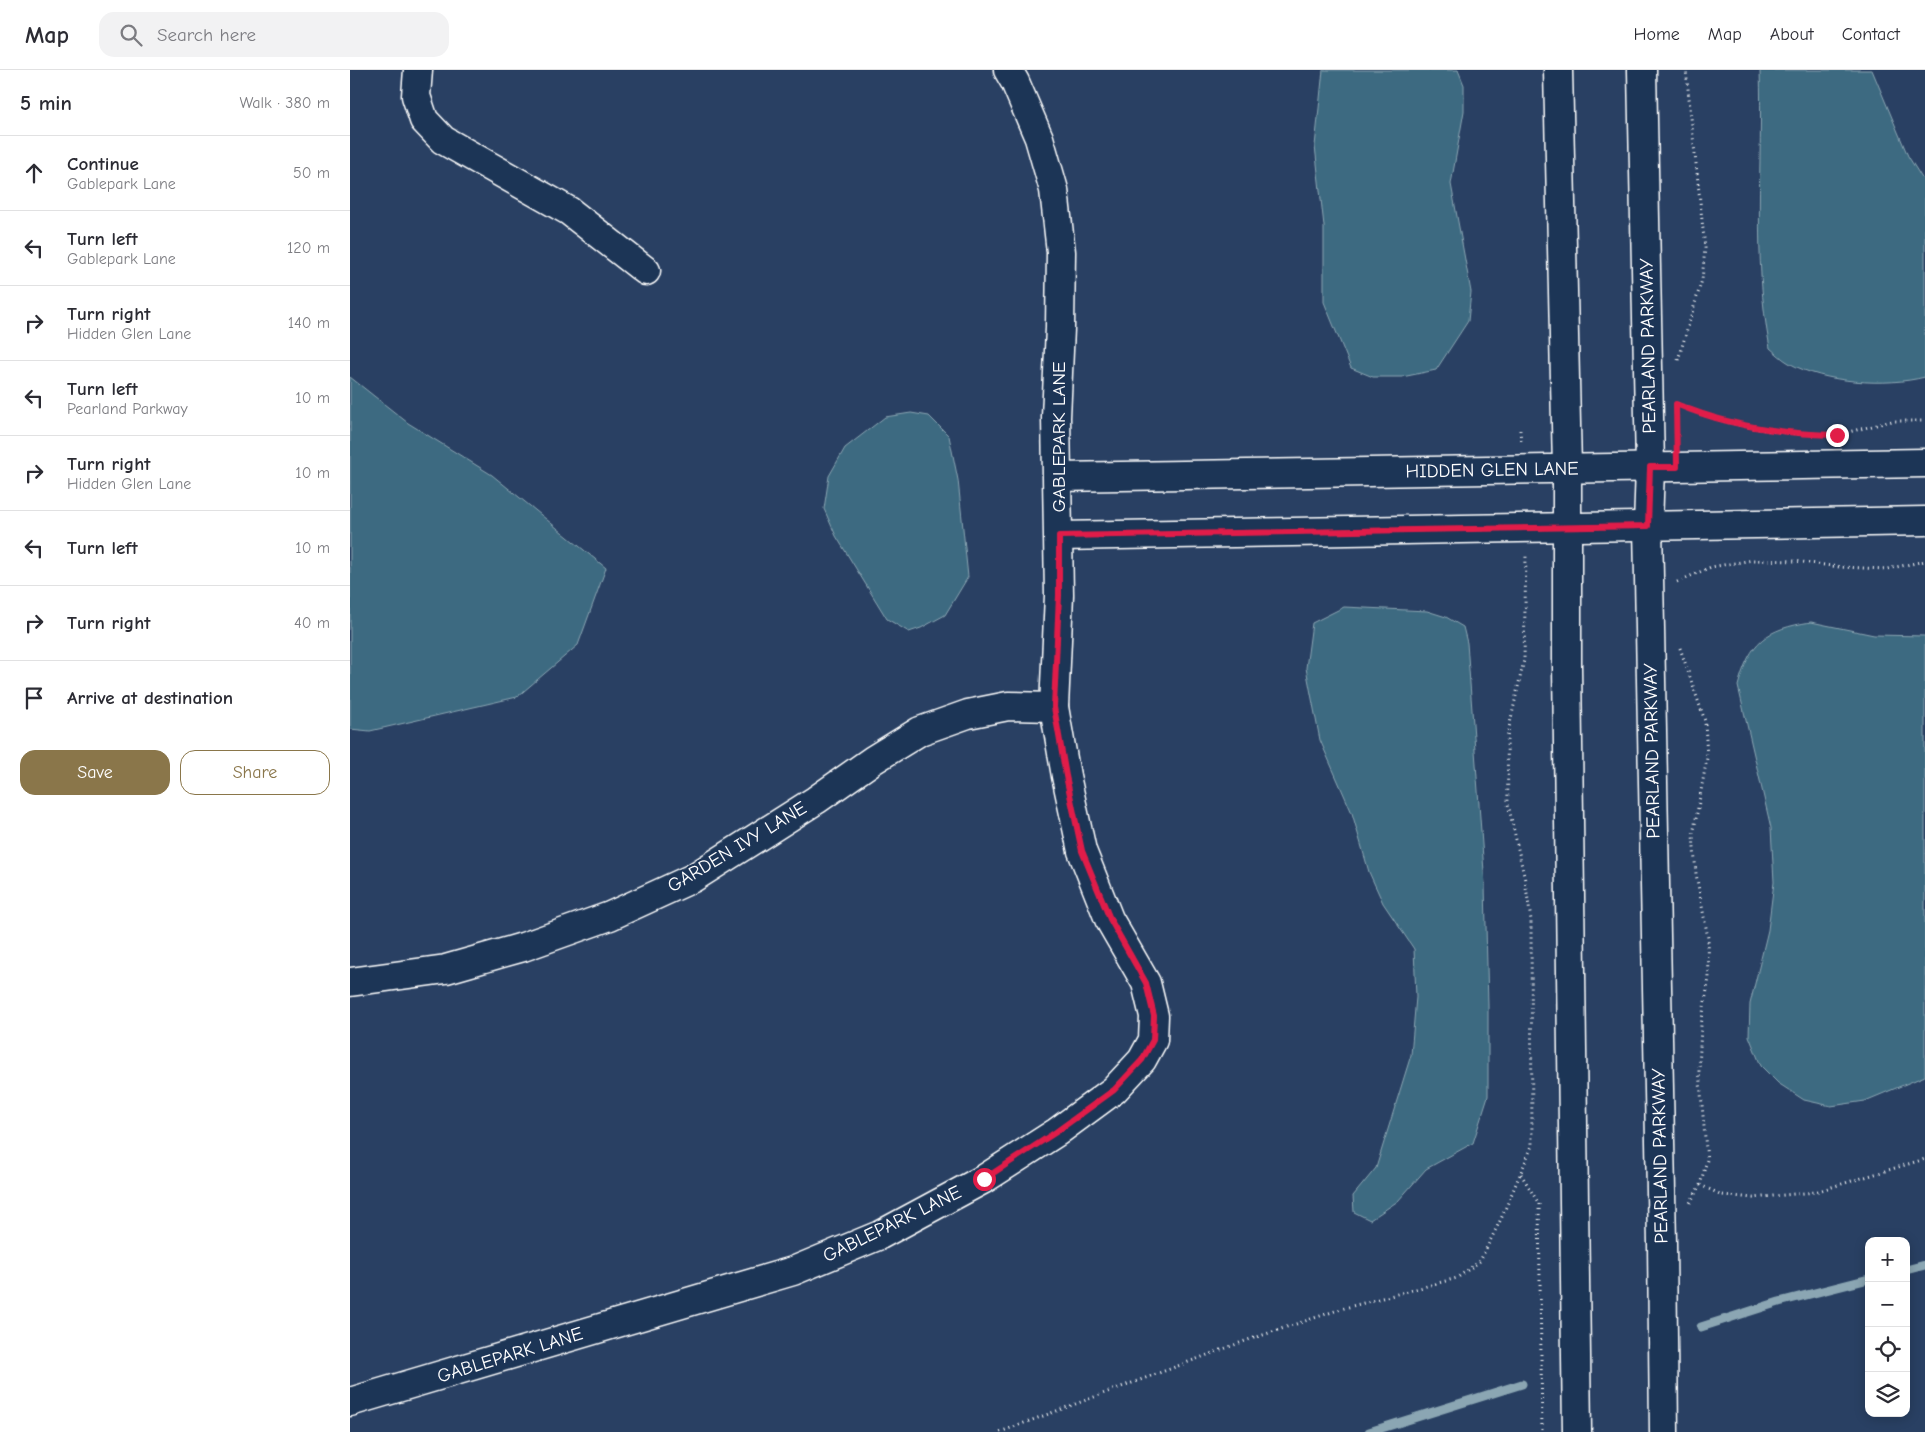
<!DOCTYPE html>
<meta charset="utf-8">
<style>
:root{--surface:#fff;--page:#f2f2f3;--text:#2b2b33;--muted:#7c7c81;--line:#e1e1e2;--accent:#8a764a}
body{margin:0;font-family:"Comic Neue",sans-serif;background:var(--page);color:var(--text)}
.controls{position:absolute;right:15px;bottom:15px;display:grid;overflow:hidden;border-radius:10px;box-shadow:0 2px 12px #0003}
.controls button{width:45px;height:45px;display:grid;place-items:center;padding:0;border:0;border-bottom:1px solid var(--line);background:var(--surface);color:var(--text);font:25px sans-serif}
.stop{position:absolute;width:15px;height:15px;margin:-11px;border:4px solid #e11d48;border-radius:50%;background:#fff}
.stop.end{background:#e11d48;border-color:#fff;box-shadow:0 1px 5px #0008}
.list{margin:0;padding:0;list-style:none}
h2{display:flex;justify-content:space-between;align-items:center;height:65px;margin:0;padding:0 20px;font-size:21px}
h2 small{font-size:16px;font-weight:400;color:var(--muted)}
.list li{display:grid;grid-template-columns:32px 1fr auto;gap:15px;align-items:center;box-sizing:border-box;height:75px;padding:0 20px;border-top:1px solid var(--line)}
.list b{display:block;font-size:19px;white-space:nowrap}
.list p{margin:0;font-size:16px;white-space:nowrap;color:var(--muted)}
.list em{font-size:16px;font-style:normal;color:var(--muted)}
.actions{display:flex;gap:10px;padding:15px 20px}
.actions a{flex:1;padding:11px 0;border:1px solid var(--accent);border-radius:15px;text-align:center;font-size:18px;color:var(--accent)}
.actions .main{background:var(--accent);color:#fff}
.icon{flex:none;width:28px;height:28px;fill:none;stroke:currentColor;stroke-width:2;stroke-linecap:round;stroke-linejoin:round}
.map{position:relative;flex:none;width:1575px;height:1362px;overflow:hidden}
header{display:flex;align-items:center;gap:30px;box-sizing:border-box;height:70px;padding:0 25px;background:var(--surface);border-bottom:1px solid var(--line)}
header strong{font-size:24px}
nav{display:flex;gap:28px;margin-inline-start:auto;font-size:18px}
.search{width:350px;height:45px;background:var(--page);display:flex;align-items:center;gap:12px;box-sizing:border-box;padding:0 18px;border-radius:15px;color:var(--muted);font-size:19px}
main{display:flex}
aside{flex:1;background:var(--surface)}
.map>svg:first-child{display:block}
.water{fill:#3e6a81;stroke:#8ba6b3}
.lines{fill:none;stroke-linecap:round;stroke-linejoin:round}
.stream{stroke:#8ba6b3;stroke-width:9}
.minor-casing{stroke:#fff;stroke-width:31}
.secondary-casing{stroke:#fff;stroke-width:31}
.path{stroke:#fff;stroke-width:3;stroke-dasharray:1 4;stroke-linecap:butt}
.minor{stroke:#1d3557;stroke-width:28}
.secondary{stroke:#1d3557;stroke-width:28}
.route{stroke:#e11d48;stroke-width:6}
.labels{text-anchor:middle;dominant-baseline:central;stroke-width:4;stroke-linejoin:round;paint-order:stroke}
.street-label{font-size:19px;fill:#fff;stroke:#1d3557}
</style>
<header>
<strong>Map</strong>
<div class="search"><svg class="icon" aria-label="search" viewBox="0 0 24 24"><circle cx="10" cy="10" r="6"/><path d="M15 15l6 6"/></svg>Search here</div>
<nav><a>Home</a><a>Map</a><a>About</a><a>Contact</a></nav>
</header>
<main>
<aside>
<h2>5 min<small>Walk · 380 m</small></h2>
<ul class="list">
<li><svg class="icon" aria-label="ahead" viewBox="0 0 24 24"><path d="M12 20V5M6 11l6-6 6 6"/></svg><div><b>Continue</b><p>Gablepark Lane</p></div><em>50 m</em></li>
<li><svg class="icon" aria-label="left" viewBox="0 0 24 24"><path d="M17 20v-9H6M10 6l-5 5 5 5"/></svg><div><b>Turn left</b><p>Gablepark Lane</p></div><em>120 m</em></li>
<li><svg class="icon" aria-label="right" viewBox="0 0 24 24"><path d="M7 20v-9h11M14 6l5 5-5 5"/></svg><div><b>Turn right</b><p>Hidden Glen Lane</p></div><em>140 m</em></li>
<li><svg class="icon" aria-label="left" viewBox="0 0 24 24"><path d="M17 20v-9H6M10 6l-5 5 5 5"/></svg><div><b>Turn left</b><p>Pearland Parkway</p></div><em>10 m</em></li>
<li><svg class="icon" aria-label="right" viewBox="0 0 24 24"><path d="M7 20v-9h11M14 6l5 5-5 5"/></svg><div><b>Turn right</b><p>Hidden Glen Lane</p></div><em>10 m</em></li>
<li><svg class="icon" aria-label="left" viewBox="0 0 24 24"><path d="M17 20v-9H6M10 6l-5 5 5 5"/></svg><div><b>Turn left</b></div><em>10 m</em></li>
<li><svg class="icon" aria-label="right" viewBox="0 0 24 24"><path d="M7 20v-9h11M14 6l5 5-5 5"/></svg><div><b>Turn right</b></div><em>40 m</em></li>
<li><svg class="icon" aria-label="arrive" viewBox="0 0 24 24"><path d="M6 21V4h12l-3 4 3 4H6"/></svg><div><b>Arrive at destination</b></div></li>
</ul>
<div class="actions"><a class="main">Save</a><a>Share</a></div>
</aside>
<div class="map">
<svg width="1575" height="1362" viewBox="0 0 1575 1362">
<rect width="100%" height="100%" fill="#294063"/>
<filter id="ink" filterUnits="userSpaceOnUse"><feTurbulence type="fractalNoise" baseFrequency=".02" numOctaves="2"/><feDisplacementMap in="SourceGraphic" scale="10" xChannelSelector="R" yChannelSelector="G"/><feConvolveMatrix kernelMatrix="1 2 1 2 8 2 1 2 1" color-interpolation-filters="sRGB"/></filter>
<g filter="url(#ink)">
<g class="water">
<path d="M973,0H1108L1114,15V41L1101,114L1121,222L1118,251L1086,300L1052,307H1023L1001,298L974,232V156L965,76Z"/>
<path d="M1410,0H1522L1558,86L1575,113V307C1536,317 1474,313 1439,293C1432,289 1426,283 1420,278C1402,187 1413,92 1410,0Z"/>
<path d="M0,307L58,353L142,405L256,498L228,575L167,627L20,661L0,659Z"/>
<path d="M561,343L579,346L599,366L608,410L618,507L595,545L571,558L559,562L537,549L486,466L474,439L479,406L495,378L535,347Z"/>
<path d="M994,537L1077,541L1096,547L1113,557L1117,573L1135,815L1138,936V1026L1123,1073L1076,1099L1048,1131L1020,1150L1004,1142L1003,1126L1026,1098L1061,985L1066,927L1064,879L1033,833L1019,802L1002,743L970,670L956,598L962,553Z"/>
<path d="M1461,552L1524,565L1575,566V1006L1515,1031L1481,1036L1454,1030L1428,1013L1411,996L1399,966L1400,934L1418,860L1424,812L1421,758L1388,616C1400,571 1416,559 1461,552Z"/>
</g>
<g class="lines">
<g class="stream">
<path d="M1556,1200L1575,1195"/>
<path d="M1351,1257L1429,1232L1519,1209"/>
<path d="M1019,1362L1172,1314"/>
</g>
<g class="minor-casing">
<g id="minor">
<path d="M68,0L66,26L74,50L93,70L219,141L296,201"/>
<path d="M708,407L1575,393"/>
<path d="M709,466L1575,451"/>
<path d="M0,912L96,899L173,877L260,846L343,808L466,730L523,690L570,661L618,644L658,636L704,637"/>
<path d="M0,1332L443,1201L530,1165L634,1109L707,1062L764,1020L792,990L803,970L804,946L796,913L759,849L732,781L716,706L704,637L709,525L706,347L710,258L711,182L704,120L689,68L665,12L658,0"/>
</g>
</g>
<g class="secondary-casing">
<g id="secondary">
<path d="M1208,0L1217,398V596L1227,1362"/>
<path d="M1292,0L1300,397L1298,456L1312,1173L1314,1362"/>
</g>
</g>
<g class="path">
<path d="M1328,290L1352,210L1355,178L1336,0"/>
<path d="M1327,334C1368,352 1411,361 1456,364"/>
<path d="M1170,360L1171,372"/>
<path d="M1487,365L1542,351H1575"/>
<path d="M1327,512L1361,497L1403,490L1445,491L1489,497L1537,499L1575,491"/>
<path d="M1330,578L1355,651L1357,688L1343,765L1346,804L1358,868L1359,908L1351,955L1349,1001L1357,1090L1350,1115L1340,1133"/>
<path d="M1171,1104L1189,1134L1192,1362"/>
<path d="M1350,1115L1372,1125L1403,1128L1465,1122L1575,1089"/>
<path d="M650,1362L895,1271L991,1239L1107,1208L1130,1191L1151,1149L1182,1076L1181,850L1175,810L1158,734L1157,667L1174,590L1176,486"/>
</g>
<use href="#minor" class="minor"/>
<use href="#secondary" class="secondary"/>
</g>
</g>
<g class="lines" filter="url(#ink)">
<path class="route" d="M634,1109L706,1062L764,1020L792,990L803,970L804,946L796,913L760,849L732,781L716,706L704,637L709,525V466L1298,456L1300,397H1327L1326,334C1378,356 1431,364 1487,365"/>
</g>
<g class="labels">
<g class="street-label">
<text transform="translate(1298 276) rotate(-91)">PEARLAND PARKWAY</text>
<text transform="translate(709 367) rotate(-90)">GABLEPARK LANE</text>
<text transform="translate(1142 400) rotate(-1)">HIDDEN GLEN LANE</text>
<text transform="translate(1302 681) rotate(-91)">PEARLAND PARKWAY</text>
<text transform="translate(387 777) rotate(-31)">GARDEN IVY LANE</text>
<text transform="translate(1310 1086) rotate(-91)">PEARLAND PARKWAY</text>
<text transform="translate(542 1154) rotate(-26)">GABLEPARK LANE</text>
<text transform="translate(160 1285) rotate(-17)">GABLEPARK LANE</text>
</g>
</g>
</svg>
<div class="controls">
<button>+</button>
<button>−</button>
<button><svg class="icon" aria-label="locate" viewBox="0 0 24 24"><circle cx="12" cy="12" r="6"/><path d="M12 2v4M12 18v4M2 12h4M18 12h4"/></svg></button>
<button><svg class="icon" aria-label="layers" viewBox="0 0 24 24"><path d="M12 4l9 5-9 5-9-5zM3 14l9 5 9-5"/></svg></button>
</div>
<div class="stop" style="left:634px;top:1109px"></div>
<div class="stop end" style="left:1487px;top:365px"></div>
</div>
</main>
